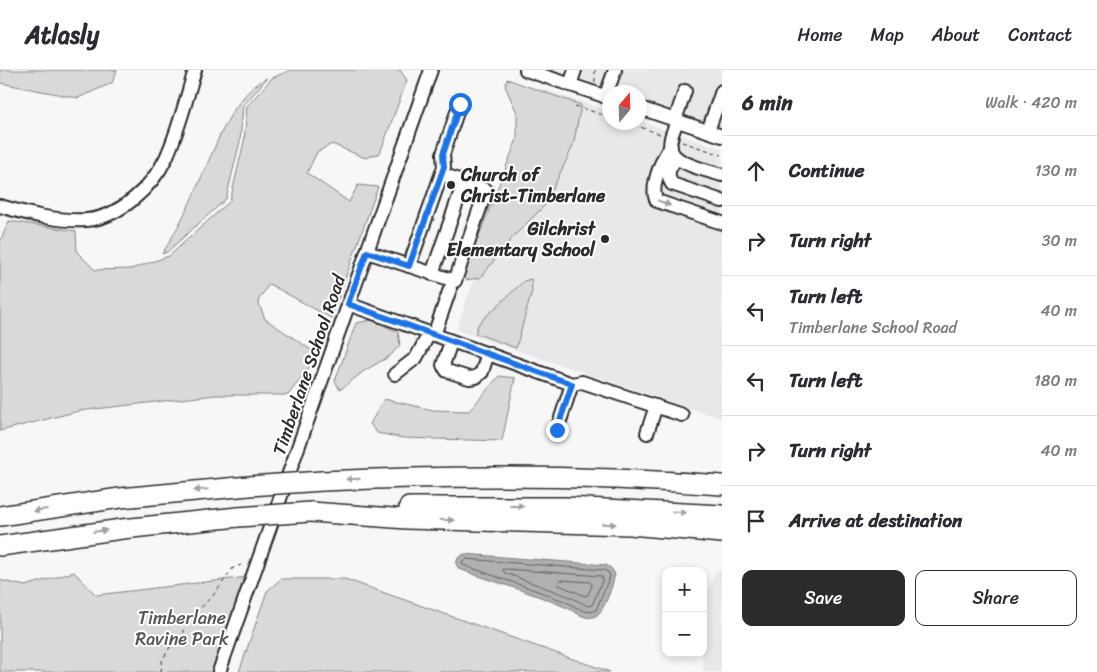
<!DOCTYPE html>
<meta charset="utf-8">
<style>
:root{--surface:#fff;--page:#f7f7f7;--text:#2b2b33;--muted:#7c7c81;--line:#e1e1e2;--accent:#2b2b2b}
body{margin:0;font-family:Sriracha,sans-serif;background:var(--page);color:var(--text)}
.controls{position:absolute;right:15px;bottom:15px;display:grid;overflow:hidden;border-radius:10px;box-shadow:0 2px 8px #0003}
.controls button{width:45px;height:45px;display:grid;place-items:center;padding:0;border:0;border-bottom:1px solid var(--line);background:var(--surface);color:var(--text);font:25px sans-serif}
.compass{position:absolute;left:602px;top:15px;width:45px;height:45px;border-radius:50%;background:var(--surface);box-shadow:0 2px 8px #0003;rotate:19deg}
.stop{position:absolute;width:15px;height:15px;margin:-11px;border:4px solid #1a73e8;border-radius:50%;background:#fff}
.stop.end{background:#1a73e8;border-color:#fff;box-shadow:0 1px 5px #0008}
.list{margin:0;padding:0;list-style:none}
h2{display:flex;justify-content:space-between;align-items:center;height:65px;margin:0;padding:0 20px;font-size:21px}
h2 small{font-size:16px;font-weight:400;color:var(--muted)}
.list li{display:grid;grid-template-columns:32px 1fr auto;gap:15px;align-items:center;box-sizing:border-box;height:70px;padding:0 20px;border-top:1px solid var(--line)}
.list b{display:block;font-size:19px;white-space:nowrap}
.list p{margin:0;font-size:16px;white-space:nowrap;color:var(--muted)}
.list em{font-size:16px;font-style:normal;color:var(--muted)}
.actions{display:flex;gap:10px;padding:15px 20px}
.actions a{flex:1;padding:11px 0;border:1px solid var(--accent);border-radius:10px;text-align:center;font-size:18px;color:var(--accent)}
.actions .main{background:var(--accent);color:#fff}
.icon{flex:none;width:28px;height:28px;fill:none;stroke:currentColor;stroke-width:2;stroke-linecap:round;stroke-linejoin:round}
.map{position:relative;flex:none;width:722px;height:602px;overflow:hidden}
header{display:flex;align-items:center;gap:30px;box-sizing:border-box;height:70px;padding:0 25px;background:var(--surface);border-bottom:1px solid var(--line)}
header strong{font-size:24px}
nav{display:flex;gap:28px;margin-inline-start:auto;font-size:18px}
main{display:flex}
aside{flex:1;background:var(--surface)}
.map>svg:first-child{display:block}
.built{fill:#e8e8e8}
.green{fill:#d9d9d9;stroke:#828282}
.water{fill:#b0b0b0;stroke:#7b7b7b}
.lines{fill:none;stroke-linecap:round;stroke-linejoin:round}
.shore{stroke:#606060;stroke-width:1}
.minor-casing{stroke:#2b2b2b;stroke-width:16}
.highway-casing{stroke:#2b2b2b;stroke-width:22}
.path{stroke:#2b2b2b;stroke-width:1;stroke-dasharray:4 4;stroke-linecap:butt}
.minor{stroke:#fff;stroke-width:12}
.highway{stroke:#fff;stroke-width:19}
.highway-bridge-casing{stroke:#2b2b2b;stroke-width:22;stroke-linecap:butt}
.highway-bridge{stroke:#fff;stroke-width:19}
.oneway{fill:#a0a0a0}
.route{stroke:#1a73e8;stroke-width:6}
.poi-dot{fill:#2b2b2b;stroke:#fff;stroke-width:2}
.labels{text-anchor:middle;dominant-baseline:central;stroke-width:4;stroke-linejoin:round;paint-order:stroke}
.poi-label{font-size:18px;font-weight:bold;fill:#2b2b2b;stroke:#fff;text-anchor:start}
.street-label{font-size:18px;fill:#2b2b2b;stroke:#fff}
.park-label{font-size:18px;fill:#565656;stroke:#fff}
</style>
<header>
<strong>Atlasly</strong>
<nav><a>Home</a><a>Map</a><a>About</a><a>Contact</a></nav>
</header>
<main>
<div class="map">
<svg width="722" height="602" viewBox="0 0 722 602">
<rect width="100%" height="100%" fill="#f7f7f7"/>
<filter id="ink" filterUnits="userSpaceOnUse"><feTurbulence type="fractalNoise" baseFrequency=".02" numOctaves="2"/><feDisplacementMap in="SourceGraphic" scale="10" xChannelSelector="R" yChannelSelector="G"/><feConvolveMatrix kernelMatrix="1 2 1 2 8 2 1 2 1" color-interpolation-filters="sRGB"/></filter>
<g filter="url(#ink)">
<g class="built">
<path d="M547,0H722V58L640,31V22H615Z"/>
<path d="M542,19L609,41L610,52L640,51L722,79V349L456,260Z"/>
<path d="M722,500V602H704L702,583H703V533L716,501Z"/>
</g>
<g class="green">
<path d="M0,0H117L112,13L78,28L0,13Z"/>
<path d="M291,0H400L407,10L380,83L365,88L332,74L317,82L307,103L349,132L358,115L378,117L331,248L269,214L258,231L265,249L319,285L288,325H215L79,341L0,361V172L9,151L76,161L77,182L95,200L131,199L169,186L230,131L244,72L247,36L272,8Z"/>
<path d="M267,8L243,36L240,71L226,129L167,182L162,184C178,159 190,133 202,106C217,73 233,25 267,8Z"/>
<path d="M507,9L581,35L573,76L545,135L512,168L480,208L466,210L463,206L517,69V43L505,16Z"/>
<path d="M531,209L532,221L516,278L475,263L479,253L524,211Z"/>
<path d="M372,250L398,262L400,275L390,286L364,301L340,320L335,311L356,253Z"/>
<path d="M499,306L515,308L502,371L403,368L377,363L370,354L384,329L433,340L469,341Z"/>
<path d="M74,502L96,525L248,507L214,602H0V510L25,516Z"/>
<path d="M281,509H345L610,602H239L267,521Z"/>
</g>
<path class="water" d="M464,484L606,495L611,498L615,504C613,514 604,545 593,547C584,550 573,540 565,537C531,522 494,512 459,499L456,494L458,488Z"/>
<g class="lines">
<g class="shore">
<path d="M466,489L604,500L608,502L610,506L596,540C586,546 574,535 564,531C531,518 497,507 463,495L462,492Z"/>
<path d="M506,499L601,506L603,509L592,535L588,536L568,526L505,503L503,500Z"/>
<path d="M561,510L590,512L592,515L588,525L585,526L559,515L558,512Z"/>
</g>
<g class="minor-casing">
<g id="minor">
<path d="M526,0L610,28"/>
<path d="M570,15L575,0"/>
<path d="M605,27L615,0"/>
<path d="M640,38L722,66"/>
<path d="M675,50L685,21"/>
<path d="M677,51C674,60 667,72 672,82C677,94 709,101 722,105"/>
<path d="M708,61L722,21"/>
<path d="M671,77C662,87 649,119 657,131L722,153"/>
<path d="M677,88C670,97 665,103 672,114L722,131"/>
<path d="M0,136C28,144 58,152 87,150C120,147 152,117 166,88C179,60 186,29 195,0"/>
<path d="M367,182L455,211L486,120L442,104"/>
<path d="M409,196L444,97L443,84L460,33"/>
<path d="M432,204L464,112"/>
<path d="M348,234C423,261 498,287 572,314L582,312L682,345"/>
<path d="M434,265L450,219"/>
<path d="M451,272L443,295L447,301L469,308L476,307L482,302L488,283"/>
<path d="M395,304L416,288L429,264"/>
<path d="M557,360L572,314"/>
<path d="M647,363L656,336"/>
<path d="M219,602L431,0"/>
</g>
</g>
<g class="highway-casing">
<g id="highway">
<path d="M322,411C455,405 589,405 722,415"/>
<path d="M409,437H566L722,445"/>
<path d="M311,442L407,449L630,455L722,463"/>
<path d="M0,446L120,428L249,416"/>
<path d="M0,476L122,459L238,447"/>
</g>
</g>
<g class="path">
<path d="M595,12V0"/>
<path d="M575,36L610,47"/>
<path d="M626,52L660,64"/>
<path d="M682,72L722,85"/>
<path d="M161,602L162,591L170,577L182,569L186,553L216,522L233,498L241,495"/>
</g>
<use href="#minor" class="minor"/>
<use href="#highway" class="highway"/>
<g class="highway-bridge-casing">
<g id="highway-bridge">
<path d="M249,416L322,411"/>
<path d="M238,447L311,442"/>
</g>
</g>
<use href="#highway-bridge" class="highway-bridge"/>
</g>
<defs><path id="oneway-solid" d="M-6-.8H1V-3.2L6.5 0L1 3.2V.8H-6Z" transform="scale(1.25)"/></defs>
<g class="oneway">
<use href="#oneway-solid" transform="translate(664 133) rotate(22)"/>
<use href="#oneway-solid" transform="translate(353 409) rotate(178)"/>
<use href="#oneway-solid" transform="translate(201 420) rotate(175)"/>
<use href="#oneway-solid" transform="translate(517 436)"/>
<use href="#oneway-solid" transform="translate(40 440) rotate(172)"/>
<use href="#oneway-solid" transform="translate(679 442) rotate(4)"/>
<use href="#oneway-solid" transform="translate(447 450) rotate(1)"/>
<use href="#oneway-solid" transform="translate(609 454) rotate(2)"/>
<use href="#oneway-solid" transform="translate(100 461) rotate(-7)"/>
</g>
</g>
<g class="lines" filter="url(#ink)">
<path class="route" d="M460,34L443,84L444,97L409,196L367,182L348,234C423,261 498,287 572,314L557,360"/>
</g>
<g class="poi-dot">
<circle cx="451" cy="115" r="5"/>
<circle cx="605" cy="169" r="5"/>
</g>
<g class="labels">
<g class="poi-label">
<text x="461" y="105">Church of<tspan x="461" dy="21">Christ-Timberlane</tspan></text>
<text x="595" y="159" text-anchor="end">Gilchrist<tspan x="595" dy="21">Elementary School</tspan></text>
</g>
<g class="street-label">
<text transform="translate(309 295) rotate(-71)">Timberlane School Road</text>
</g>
<g class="park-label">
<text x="182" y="548">Timberlane<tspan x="182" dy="21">Ravine Park</tspan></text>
</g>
</g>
</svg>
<div class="controls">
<button>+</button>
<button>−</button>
</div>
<svg class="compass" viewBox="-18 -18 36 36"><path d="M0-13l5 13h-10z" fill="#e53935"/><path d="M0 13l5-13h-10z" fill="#7c7c81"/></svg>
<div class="stop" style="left:460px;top:34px"></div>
<div class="stop end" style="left:557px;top:360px"></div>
</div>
<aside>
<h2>6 min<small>Walk · 420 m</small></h2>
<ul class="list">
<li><svg class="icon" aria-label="ahead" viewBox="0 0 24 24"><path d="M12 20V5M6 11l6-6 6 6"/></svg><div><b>Continue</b></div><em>130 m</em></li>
<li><svg class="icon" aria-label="right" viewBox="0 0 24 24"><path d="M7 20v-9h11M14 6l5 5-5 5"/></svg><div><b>Turn right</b></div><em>30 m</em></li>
<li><svg class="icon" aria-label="left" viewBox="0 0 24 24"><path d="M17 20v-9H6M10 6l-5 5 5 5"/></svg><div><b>Turn left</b><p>Timberlane School Road</p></div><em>40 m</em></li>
<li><svg class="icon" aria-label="left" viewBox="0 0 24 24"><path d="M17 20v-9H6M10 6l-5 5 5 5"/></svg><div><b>Turn left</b></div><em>180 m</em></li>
<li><svg class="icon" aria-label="right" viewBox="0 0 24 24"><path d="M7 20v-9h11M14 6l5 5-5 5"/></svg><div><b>Turn right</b></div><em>40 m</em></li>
<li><svg class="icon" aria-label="arrive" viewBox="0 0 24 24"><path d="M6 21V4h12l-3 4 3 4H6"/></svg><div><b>Arrive at destination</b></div></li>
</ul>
<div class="actions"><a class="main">Save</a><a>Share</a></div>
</aside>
</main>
